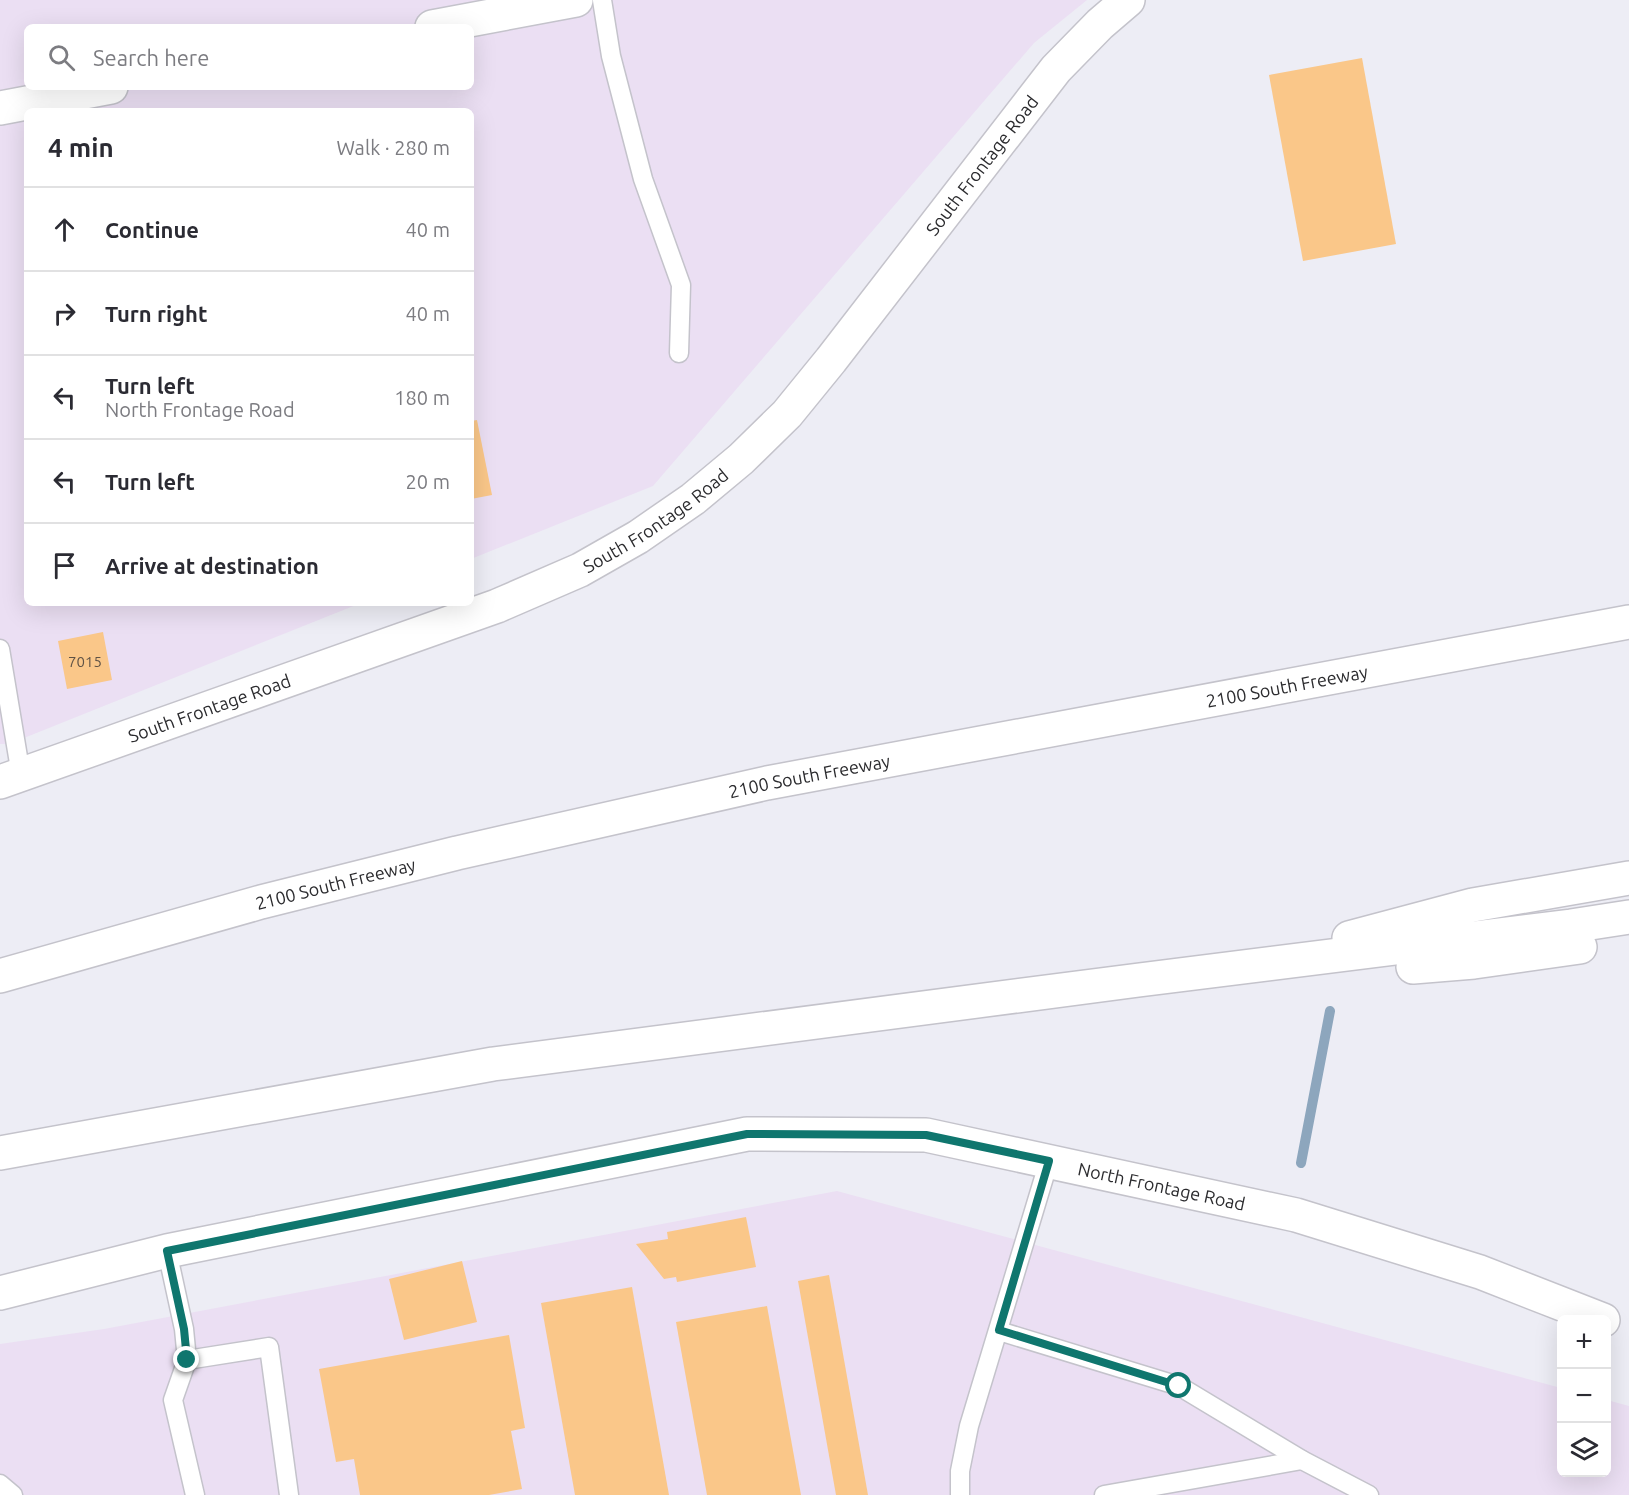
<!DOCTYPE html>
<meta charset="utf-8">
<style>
:root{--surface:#fff;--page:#f2f2f3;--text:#2b2b33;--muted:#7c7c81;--line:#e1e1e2}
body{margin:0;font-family:Ubuntu,sans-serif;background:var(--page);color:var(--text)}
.controls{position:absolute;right:18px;bottom:18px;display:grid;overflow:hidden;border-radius:9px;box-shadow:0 6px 24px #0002}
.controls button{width:54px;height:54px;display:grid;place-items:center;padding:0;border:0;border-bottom:2px solid var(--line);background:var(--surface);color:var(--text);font:30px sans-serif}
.stop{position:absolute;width:18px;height:18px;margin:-14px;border:4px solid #0f766e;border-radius:50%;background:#fff}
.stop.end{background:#0f766e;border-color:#fff;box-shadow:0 2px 6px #0008}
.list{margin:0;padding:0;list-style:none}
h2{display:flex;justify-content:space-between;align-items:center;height:78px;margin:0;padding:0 24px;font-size:26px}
h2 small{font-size:20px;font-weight:400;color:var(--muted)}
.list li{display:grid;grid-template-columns:39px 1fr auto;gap:18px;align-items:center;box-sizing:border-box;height:84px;padding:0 24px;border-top:2px solid var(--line)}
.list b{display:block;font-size:22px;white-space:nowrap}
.list p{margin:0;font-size:20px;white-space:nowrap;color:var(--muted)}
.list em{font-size:20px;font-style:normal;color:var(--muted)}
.icon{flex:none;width:33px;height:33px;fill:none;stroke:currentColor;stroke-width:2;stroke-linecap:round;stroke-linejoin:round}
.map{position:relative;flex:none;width:1629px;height:1495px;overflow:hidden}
.search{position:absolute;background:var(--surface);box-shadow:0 6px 24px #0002;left:24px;top:24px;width:450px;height:66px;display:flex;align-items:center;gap:15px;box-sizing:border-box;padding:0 21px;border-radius:9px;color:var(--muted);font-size:22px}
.panel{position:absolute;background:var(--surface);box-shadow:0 6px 24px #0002;left:24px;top:108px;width:450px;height:498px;border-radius:9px}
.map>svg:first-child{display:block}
.industrial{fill:#ebdff3;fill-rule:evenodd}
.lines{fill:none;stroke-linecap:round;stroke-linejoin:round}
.stream{stroke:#8da6bd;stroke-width:10}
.building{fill:#fac789}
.service-casing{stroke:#c4c3cb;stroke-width:21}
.minor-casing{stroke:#c4c3cb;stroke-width:36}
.tertiary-casing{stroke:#c4c3cb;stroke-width:36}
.motorway-casing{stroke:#c4c3cb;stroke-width:36}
.service{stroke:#fff;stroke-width:18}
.minor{stroke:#fff;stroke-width:33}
.tertiary{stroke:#fff;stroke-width:33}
.motorway{stroke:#fff;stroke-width:33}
.route{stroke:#0f766e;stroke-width:8}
.labels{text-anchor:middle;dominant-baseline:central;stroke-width:6;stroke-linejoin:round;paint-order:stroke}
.number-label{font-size:15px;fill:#5f5245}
.street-label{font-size:18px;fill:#2b2b2e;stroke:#ededf5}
</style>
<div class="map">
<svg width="1629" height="1495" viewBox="0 0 1629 1495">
<rect width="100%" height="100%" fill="#ededf5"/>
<g class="industrial">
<path d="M0,0H1087L1034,43L653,486L471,559V111H27V603H361L9,744H0ZM27,27H471V87H27Z"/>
<path d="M837,1191L1561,1388L1562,1472H1606L1607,1400L1629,1406V1495H0V1344L104,1329Z"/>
</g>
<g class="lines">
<path class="stream" d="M1301,1163L1330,1011"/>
</g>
<g class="building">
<path d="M1362,58L1396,244L1303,261L1269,75Z"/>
<path d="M477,420L492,495L471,499V421Z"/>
<path d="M103,632L112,680L67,689L58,641Z"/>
<path d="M746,1217L756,1267L677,1282L676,1277L664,1279L636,1244L668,1239L667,1232Z"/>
<path d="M462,1261L477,1322L404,1340L389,1279Z"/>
<path d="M829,1275L868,1495H836L798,1281Z"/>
<path d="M632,1287L669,1495H575L541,1303Z"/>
<path d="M767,1306L801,1495H707L676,1322Z"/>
<path d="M509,1335L525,1428L511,1431L522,1489L489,1495H360L354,1459L336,1462L319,1369Z"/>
</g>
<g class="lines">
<g class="service-casing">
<g id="service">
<path d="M602,0L611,56L643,179L681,285L679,353"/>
<path d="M0,649L21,775"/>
<path d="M167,1251L184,1329L187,1360L173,1400L195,1495"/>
<path d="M999,1331L1179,1386L1302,1460L1369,1495"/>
<path d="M187,1360L269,1347L289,1495"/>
<path d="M0,1484L13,1495"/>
<path d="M960,1495V1471L969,1426L1049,1161"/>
<path d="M1104,1495L1302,1460"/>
</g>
</g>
<g class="minor-casing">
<g id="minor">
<path d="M432,27L576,0"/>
<path d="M0,108L111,87"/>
<path id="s1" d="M0,1293L167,1251L747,1134L926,1135L1296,1215L1480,1272L1603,1320"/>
</g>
</g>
<g class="tertiary-casing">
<g id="tertiary">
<path id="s2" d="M0,782L497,606L580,570L638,537L693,499L741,459L787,414L831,360L1056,69L1100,24L1128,0"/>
</g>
</g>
<g class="motorway-casing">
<g id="motorway">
<path d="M1349,938L1473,905L1629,878"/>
<path d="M1413,967L1474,962L1580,947"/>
<path id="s3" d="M0,976L261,902L457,853L767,783L1629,622"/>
<path d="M0,1153L493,1064L1139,980L1571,926L1629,917"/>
</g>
</g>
<use href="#service" class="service"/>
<use href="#minor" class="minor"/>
<use href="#tertiary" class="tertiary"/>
<use href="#motorway" class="motorway"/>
</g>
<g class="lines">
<path class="route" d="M187,1360L184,1329L167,1251L747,1134L926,1135L1049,1161L999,1330L1179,1386"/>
</g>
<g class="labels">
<g class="number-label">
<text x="85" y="661">7015</text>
</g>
<g class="street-label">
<text stroke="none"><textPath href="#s2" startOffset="1194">South Frontage Road</textPath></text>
<text stroke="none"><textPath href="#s2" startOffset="708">South Frontage Road</textPath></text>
<text stroke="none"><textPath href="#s3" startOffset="1320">2100 South Freeway</textPath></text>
<text stroke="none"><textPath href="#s2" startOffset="222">South Frontage Road</textPath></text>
<text stroke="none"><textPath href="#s3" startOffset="834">2100 South Freeway</textPath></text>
<text stroke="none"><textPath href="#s3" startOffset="348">2100 South Freeway</textPath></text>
<text stroke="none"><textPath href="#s1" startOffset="1184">North Frontage Road</textPath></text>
</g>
</g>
</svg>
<div class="controls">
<button>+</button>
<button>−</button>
<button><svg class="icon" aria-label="layers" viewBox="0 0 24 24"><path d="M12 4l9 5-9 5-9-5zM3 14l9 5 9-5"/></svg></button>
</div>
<div class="stop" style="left:1179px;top:1386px"></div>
<div class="stop end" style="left:187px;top:1360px"></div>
<div class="search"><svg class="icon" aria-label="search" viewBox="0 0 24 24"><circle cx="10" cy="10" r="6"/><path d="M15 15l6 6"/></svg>Search here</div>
<section class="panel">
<h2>4 min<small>Walk · 280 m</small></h2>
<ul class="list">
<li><svg class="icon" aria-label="ahead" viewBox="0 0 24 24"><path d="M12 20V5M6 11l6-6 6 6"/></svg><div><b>Continue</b></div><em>40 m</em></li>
<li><svg class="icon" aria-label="right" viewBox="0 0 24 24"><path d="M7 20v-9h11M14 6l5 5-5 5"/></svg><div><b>Turn right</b></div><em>40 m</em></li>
<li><svg class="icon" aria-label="left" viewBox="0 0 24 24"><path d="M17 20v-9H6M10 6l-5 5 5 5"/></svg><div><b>Turn left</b><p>North Frontage Road</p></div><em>180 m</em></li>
<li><svg class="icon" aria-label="left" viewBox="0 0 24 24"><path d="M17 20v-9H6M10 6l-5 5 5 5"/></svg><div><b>Turn left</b></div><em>20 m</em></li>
<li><svg class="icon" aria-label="arrive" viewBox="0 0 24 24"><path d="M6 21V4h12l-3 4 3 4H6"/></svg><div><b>Arrive at destination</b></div></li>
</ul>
</section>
</div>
